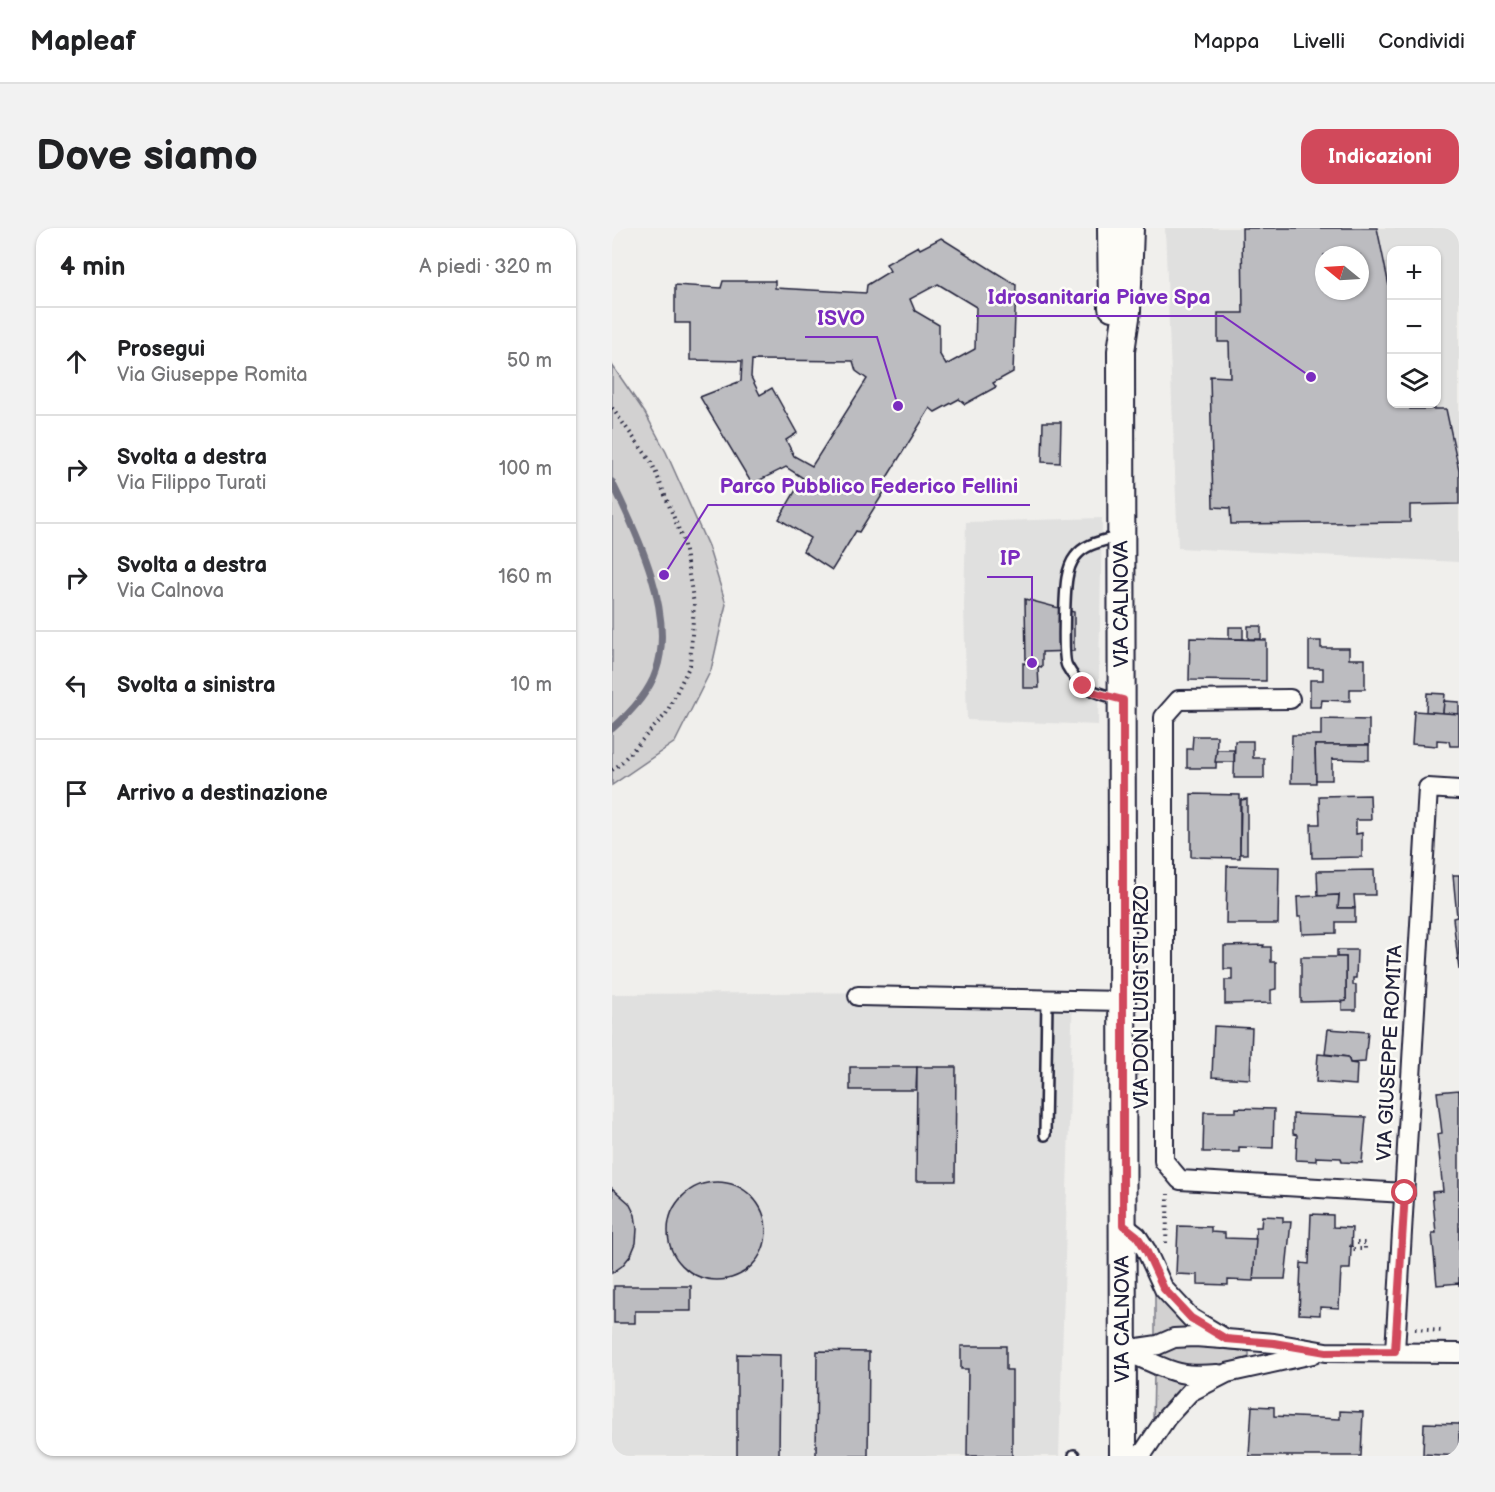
<!DOCTYPE html>
<html lang="it">
<meta charset="utf-8">
<style>
:root{--surface:#fff;--page:#f2f2f2;--text:#202124;--muted:#757577;--line:#e0e0e0;--accent:#d1495b}
body{margin:0;font-family:"Balsamiq Sans",sans-serif;background:var(--page);color:var(--text)}
.controls{position:absolute;right:18px;top:18px;display:grid;overflow:hidden;border-radius:12px;box-shadow:0 2px 4px #0004}
.controls button{width:54px;height:54px;display:grid;place-items:center;padding:0;border:0;border-bottom:2px solid var(--line);background:var(--surface);color:var(--text);font:30px sans-serif}
.compass{position:absolute;left:703px;top:18px;width:54px;height:54px;border-radius:50%;background:var(--surface);box-shadow:0 2px 4px #0004;rotate:288deg}
.stop{position:absolute;width:18px;height:18px;margin:-14px;border:4px solid #d1495b;border-radius:50%;background:#fff}
.stop.end{background:#d1495b;border-color:#fff;box-shadow:0 2px 6px #0008}
.list{margin:0;padding:0;list-style:none}
h2{display:flex;justify-content:space-between;align-items:center;height:78px;margin:0;padding:0 24px;font-size:26px}
h2 small{font-size:20px;font-weight:400;color:var(--muted)}
.list li{display:grid;grid-template-columns:39px 1fr auto;gap:18px;align-items:center;box-sizing:border-box;height:108px;padding:0 24px;border-top:2px solid var(--line)}
.list b{display:block;font-size:22px;white-space:nowrap}
.list p{margin:0;font-size:20px;white-space:nowrap;color:var(--muted)}
.list em{font-size:20px;font-style:normal;color:var(--muted)}
.icon{flex:none;width:33px;height:33px;fill:none;stroke:currentColor;stroke-width:2;stroke-linecap:round;stroke-linejoin:round}
.map{position:relative;flex:none;width:847px;height:1228px;overflow:hidden;border-radius:18px}
header{display:flex;align-items:center;gap:36px;box-sizing:border-box;height:84px;padding:0 30px;background:var(--surface);border-bottom:2px solid var(--line)}
header strong{font-size:28px}
nav{display:flex;gap:33px;margin-inline-start:auto;font-size:21px}
.intro{display:flex;align-items:center;justify-content:space-between;box-sizing:border-box;height:144px;padding:0 36px}
h1{margin:0;font-size:42px}
.button{padding:15px 27px;border-radius:18px;background:var(--accent);color:#fff;font-size:21px;font-weight:700}
main{display:flex;gap:36px;padding:0 36px}
aside{flex:1;background:var(--surface);border-radius:18px;box-shadow:0 2px 4px #0004}
.map>svg:first-child{display:block}
.built{fill:#e0e0df;fill-rule:evenodd}
.green{fill:#d2d1d1;stroke:#7a7a86;stroke-width:1.5}
.lines{fill:none;stroke-linecap:round;stroke-linejoin:round}
.stream{stroke:#737381;stroke-width:7}
.building{fill:#bcbcc0;stroke:#22223b;stroke-width:1.5;fill-rule:evenodd}
.service-casing{stroke:#22223b;stroke-width:14}
.minor-casing{stroke:#22223b;stroke-width:22}
.secondary-casing{stroke:#22223b;stroke-width:30}
.path{stroke:#22223b;stroke-width:4;stroke-dasharray:1.5 4.5;stroke-linecap:butt}
.service{stroke:#fdfcf7;stroke-width:9}
.minor{stroke:#fdfcf7;stroke-width:18}
.secondary{stroke:#fdfcf7;stroke-width:26}
.route{stroke:#d1495b;stroke-width:8}
.labels{text-anchor:middle;dominant-baseline:central;stroke-width:5;stroke-linejoin:round;paint-order:stroke}
.street-label{font-size:20px;fill:#22223b;stroke:#fdfcf7}
.leader{fill:none;stroke:#7b2cbf;stroke-width:2}
.callout-dot{fill:#7b2cbf;stroke:#fdfcf7;stroke-width:2}
.callout-label{font-size:21px;text-anchor:middle;font-weight:bold;fill:#7b2cbf;stroke:#fdfcf7;stroke-width:5;stroke-linejoin:round;paint-order:stroke}
</style>
<header>
<strong>Mapleaf</strong>
<nav><a>Mappa</a><a>Livelli</a><a>Condividi</a></nav>
</header>
<div class="intro"><h1>Dove siamo</h1><a class="button">Indicazioni</a></div>
<main>
<aside>
<h2>4 min<small>A piedi · 320 m</small></h2>
<ul class="list">
<li><svg class="icon" aria-label="ahead" viewBox="0 0 24 24"><path d="M12 20V5M6 11l6-6 6 6"/></svg><div><b>Prosegui</b><p>Via Giuseppe Romita</p></div><em>50 m</em></li>
<li><svg class="icon" aria-label="right" viewBox="0 0 24 24"><path d="M7 20v-9h11M14 6l5 5-5 5"/></svg><div><b>Svolta a destra</b><p>Via Filippo Turati</p></div><em>100 m</em></li>
<li><svg class="icon" aria-label="right" viewBox="0 0 24 24"><path d="M7 20v-9h11M14 6l5 5-5 5"/></svg><div><b>Svolta a destra</b><p>Via Calnova</p></div><em>160 m</em></li>
<li><svg class="icon" aria-label="left" viewBox="0 0 24 24"><path d="M17 20v-9H6M10 6l-5 5 5 5"/></svg><div><b>Svolta a sinistra</b></div><em>10 m</em></li>
<li><svg class="icon" aria-label="arrive" viewBox="0 0 24 24"><path d="M6 21V4h12l-3 4 3 4H6"/></svg><div><b>Arrivo a destinazione</b></div></li>
</ul>
</aside>
<div class="map">
<svg width="847" height="1228" viewBox="0 0 847 1228">
<rect width="100%" height="100%" fill="#f0efec"/>
<filter id="ink" filterUnits="userSpaceOnUse"><feTurbulence type="fractalNoise" baseFrequency=".0167" numOctaves="2"/><feDisplacementMap in="SourceGraphic" scale="12" xChannelSelector="R" yChannelSelector="G"/><feConvolveMatrix kernelMatrix="1 2 1 2 8 2 1 2 1" color-interpolation-filters="sRGB"/></filter>
<g filter="url(#ink)">
<g class="built">
<path d="M553,0H847V334L566,320ZM780,22H824V176H780ZM712,27H748V63H712Z"/>
<path d="M490,290L486,497L355,492L352,378L354,294Z"/>
<path d="M461,763L447,1228H0V766Z"/>
</g>
<g class="green">
<path d="M0,137L33,185L54,224L96,318L114,376L99,442L63,514L0,557Z"/>
<path d="M543,1065L568,1093L581,1102L543,1110Z"/>
<path d="M584,1117L637,1124V1129C598,1141 581,1143 543,1127L560,1119Z"/>
<path d="M542,1145L554,1151L577,1156L541,1195Z"/>
</g>
<g class="lines">
<path class="stream" d="M0,254C25,305 64,386 44,443C37,465 17,486 0,501"/>
</g>
<g class="building">
<path d="M630,0H765L780,72V176H798V181H834L847,242V276L798,277V294L619,296L618,280L601,279L598,148L618,149L617,114H606V85H631ZM712,27H748V63H712Z"/>
<path d="M329,10L404,57L401,144L381,155L384,159L353,176L347,171L323,184L318,180L269,259L274,261L247,304L244,303L220,342L191,323L198,310L167,291L191,250L174,239L140,256L88,169L129,153L130,133L78,132V95H63V57L109,60L111,53H163V60L254,65L255,57L278,43L274,36L306,18L308,21ZM326,56L364,79L363,121L334,137L327,125V97L303,83L298,71ZM140,132L241,133L244,143L255,151L200,238L182,228L174,212L185,205L160,160L148,167L139,149Z"/>
<path d="M431,194H449L448,235L430,234Z"/>
<path d="M413,371L462,384V423L430,424V439L414,436Z"/>
<rect x="636" y="398" width="13" height="13"/>
<rect x="617" y="399" width="14" height="12"/>
<path d="M578,410L654,412V453L577,452Z"/>
<path d="M697,413H709V420H737V431H753V461H738V473L710,472L709,479H698V452H711V440H697Z"/>
<path d="M411,435L426,439L427,460H411Z"/>
<path d="M815,465L833,466L831,485L814,484Z"/>
<path d="M832,473L847,474V486L831,485Z"/>
<path d="M802,483L847,486V518H838L837,513L825,512V518L800,516Z"/>
<path d="M709,491L757,492V517H703L704,555H679L680,507H709Z"/>
<path d="M581,508H605L604,540H575V521H580Z"/>
<path d="M623,513H641V530H652V550H622Z"/>
<path d="M703,517H757V532L720,531V552H704Z"/>
<path d="M605,522H622V534H603Z"/>
<path d="M579,566L628,567V630L579,629Z"/>
<path d="M758,567L759,592H744V606L750,605V629L700,630L699,596H708L707,568Z"/>
<path d="M635,571V626H628L629,572Z"/>
<path d="M615,638L667,639L666,696H614Z"/>
<path d="M762,642L763,667H742L743,680H726L727,667L706,668L705,643Z"/>
<path d="M841,647H847V742L841,690L845,689Z"/>
<path d="M727,667L726,680H743V694H724V705L690,706L689,689H686L685,669Z"/>
<path d="M652,717L651,719H659V734H664V761L659,762V775L613,776V752H620V741H612V718Z"/>
<path d="M725,722H745L744,750H741V757H744V782H730V774L734,773V729H725Z"/>
<path d="M689,729H734V773L689,774Z"/>
<path d="M602,798L640,800L638,851L600,849Z"/>
<path d="M716,801L756,804L753,834L738,835L736,829L713,826Z"/>
<path d="M706,826L736,829L738,835L745,836L744,857L704,854Z"/>
<path d="M238,839H305L304,862H238Z"/>
<path d="M305,839H344L343,953H304Z"/>
<path d="M847,862V1058V1055L825,1057L820,1005H824L820,964L831,963L825,906L830,905L825,864Z"/>
<path d="M624,880L662,881L661,920L627,919V924H591L592,884H624Z"/>
<path d="M681,886L754,889L750,935L730,934L729,930L704,929V933L684,932L685,907L681,906Z"/>
<circle cx="105" cy="1003" r="49"/>
<path d="M0,960L17,975L23,987L25,1001L24,1015L19,1027L10,1038L0,1045Z"/>
<path d="M699,986L721,987V999L740,1000L738,1041H729L727,1080L708,1079V1087L687,1086L689,1035L697,1036Z"/>
<path d="M650,988L671,989V994H679L673,1051H641L644,999H649Z"/>
<path d="M566,998L599,999V1004L613,1005V1010L644,1011L641,1053L616,1052V1057L586,1056V1047L564,1046Z"/>
<path d="M2,1058H79V1083H23V1095H2Z"/>
<path d="M349,1118H394V1142H400V1228H355L356,1141H349Z"/>
<path d="M205,1123L257,1124L256,1228H204Z"/>
<path d="M125,1126L168,1127L167,1228H125Z"/>
<path d="M640,1178L662,1179V1188L728,1191V1183L751,1184L749,1228H637Z"/>
<path d="M812,1195L847,1196V1228L811,1226Z"/>
</g>
<g class="lines">
<g class="service-casing">
<g id="service">
<path d="M507,471C484,465 467,461 455,438C450,430 453,362 455,350C456,344 459,334 463,329C473,315 492,313 508,308"/>
<path d="M433,907L435,772"/>
<path d="M462,1228V1227"/>
</g>
</g>
<g class="minor-casing">
<g id="minor">
<path d="M678,471L567,472L552,489V933L568,952L793,965"/>
<path d="M246,768L511,773"/>
<path d="M511,997L525,1008L534,1022L552,1061L579,1090L614,1111L662,1115L714,1124L847,1125"/>
<path d="M513,1122L546,1117L562,1110L583,1109L610,1111"/>
<path d="M510,1123C530,1128 548,1141 568,1145C581,1148 593,1147 606,1146"/>
<path d="M783,1123L816,560L847,562"/>
<path d="M527,1228L533,1222L555,1189L578,1164L615,1145L701,1126"/>
</g>
</g>
<g class="secondary-casing">
<g id="secondary">
<path d="M499,0L500,79"/>
<path d="M511,1228L509,123L515,83L518,0"/>
</g>
</g>
<g class="path">
<path d="M0,180L40,235L71,312L82,376L78,437L54,486L7,537L0,542"/>
<path d="M554,1015L556,966"/>
<rect x="739" y="1015" width="14" height="6"/>
<path d="M803,1101L831,1103"/>
</g>
<use href="#service" class="service"/>
<use href="#minor" class="minor"/>
<use href="#secondary" class="secondary"/>
</g>
</g>
<g class="lines" filter="url(#ink)">
<path class="route" d="M471,458L484,465L511,472V997L525,1008L534,1022L552,1061L579,1090L614,1111L662,1115L714,1124L783,1123L793,965"/>
</g>
<g class="labels">
<g class="street-label">
<text transform="translate(510 376) rotate(-90)">VIA CALNOVA</text>
<text transform="translate(530 769) rotate(-90)">VIA DON LUIGI STURZO</text>
<text transform="translate(778 825) rotate(-87)">VIA GIUSEPPE ROMITA</text>
<text transform="translate(511 1091) rotate(-90)">VIA CALNOVA</text>
</g>
</g>
<path class="leader" d="M699 149L611 88H364M286 178L265 109H193M52 347L96 277H418M420 435L420 349H375"/>
<g class="callout-dot">
<circle cx="699" cy="149" r="6"/>
<circle cx="286" cy="178" r="6"/>
<circle cx="52" cy="347" r="6"/>
<circle cx="420" cy="435" r="6"/>
</g>
<g class="callout-label">
<text x="487" y="76">Idrosanitaria Piave Spa</text>
<text x="229" y="97">ISVO</text>
<text x="257" y="265">Parco Pubblico Federico Fellini</text>
<text x="398" y="337">IP</text>
</g>
</svg>
<div class="controls">
<button>+</button>
<button>−</button>
<button><svg class="icon" aria-label="layers" viewBox="0 0 24 24"><path d="M12 4l9 5-9 5-9-5zM3 14l9 5 9-5"/></svg></button>
</div>
<svg class="compass" viewBox="-18 -18 36 36"><path d="M0-13l5 13h-10z" fill="#e53935"/><path d="M0 13l5-13h-10z" fill="#757577"/></svg>
<div class="stop" style="left:793px;top:965px"></div>
<div class="stop end" style="left:471px;top:458px"></div>
</div>
</main>
